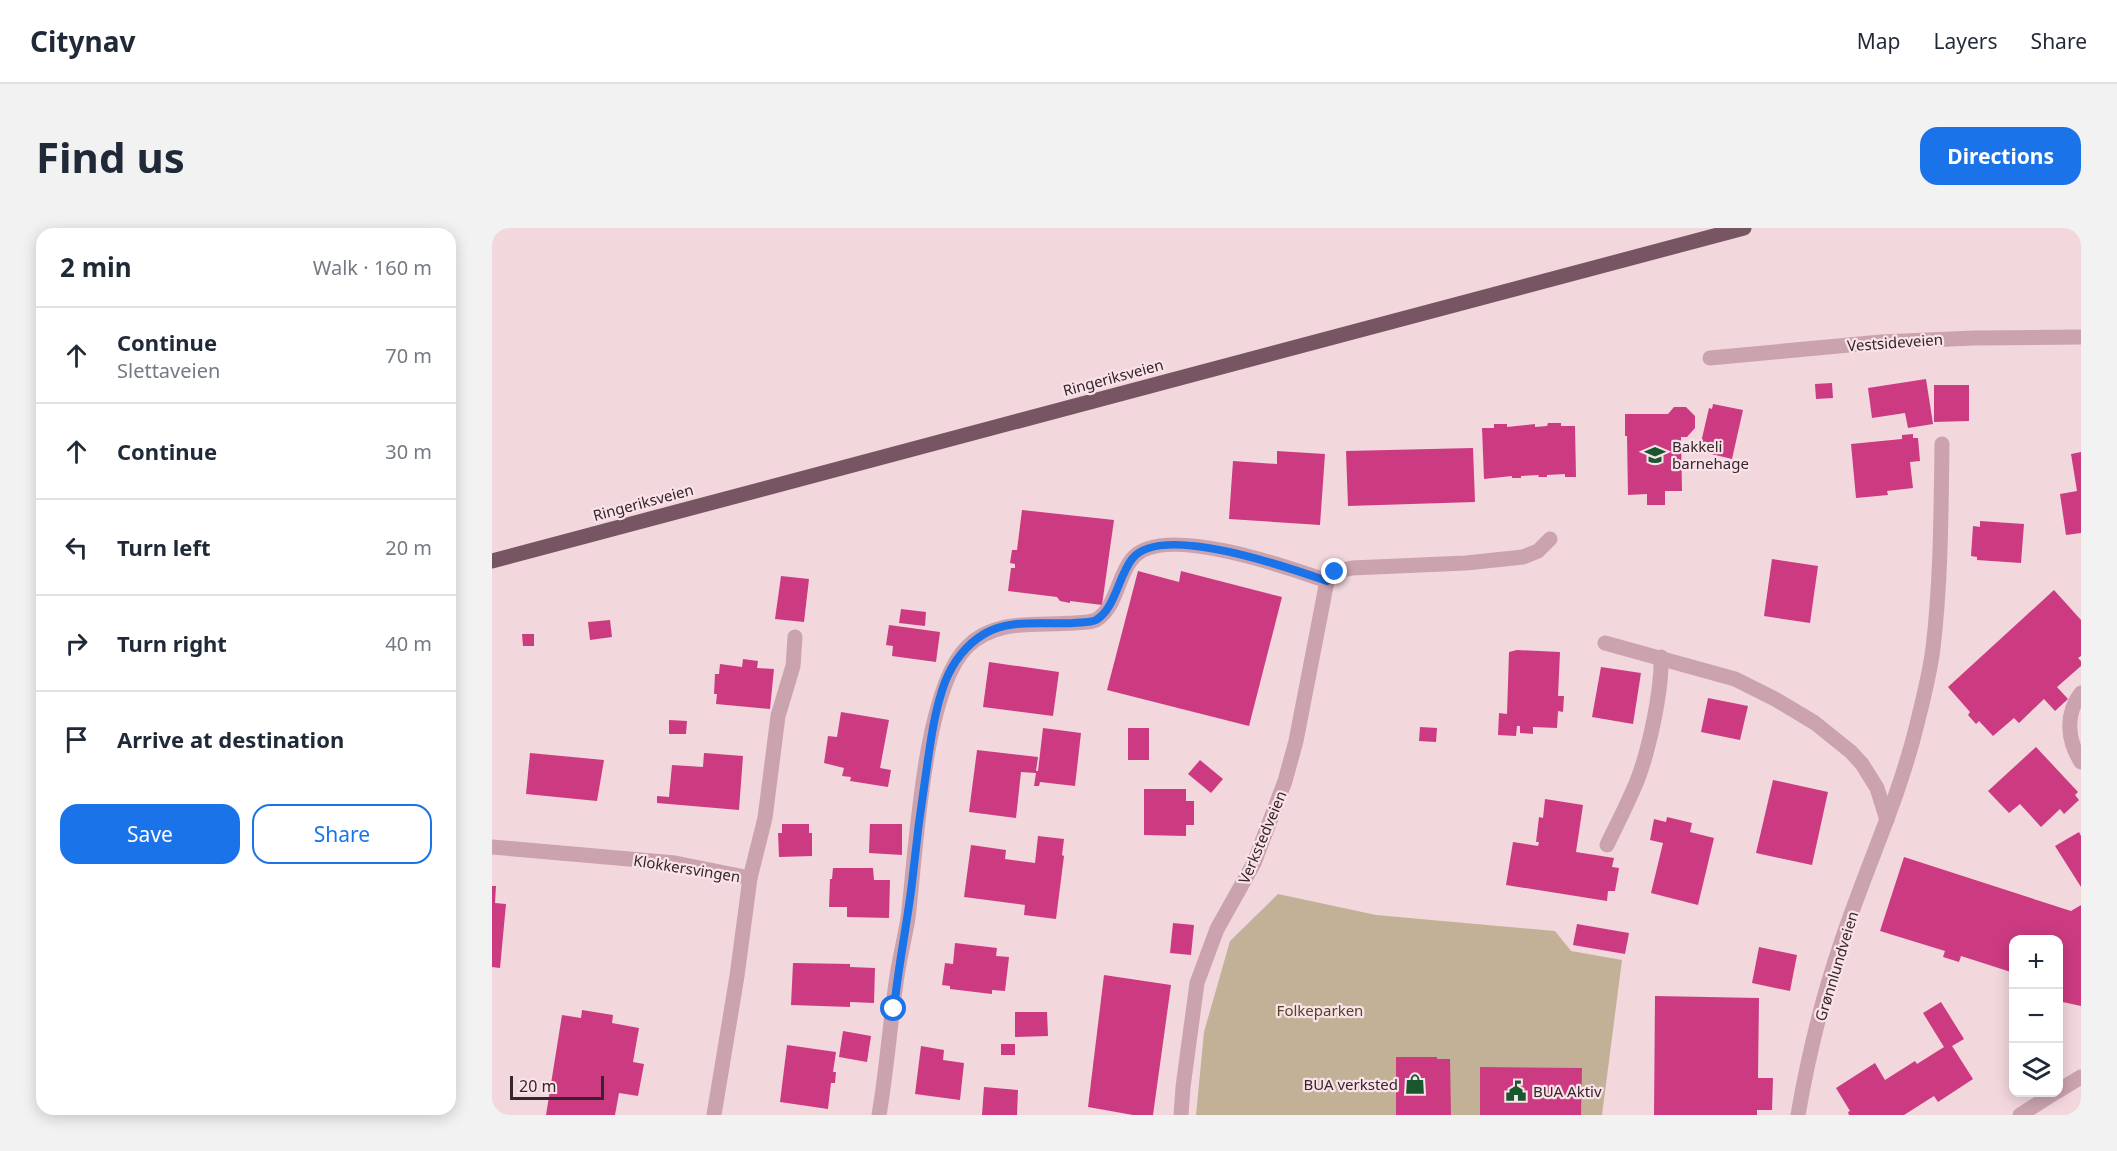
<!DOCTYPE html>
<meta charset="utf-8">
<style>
:root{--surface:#fff;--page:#f2f2f3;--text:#1f2937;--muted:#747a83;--line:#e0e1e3;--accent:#1a73e8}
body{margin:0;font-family:"Noto Sans",sans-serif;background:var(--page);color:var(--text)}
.controls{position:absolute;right:18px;bottom:18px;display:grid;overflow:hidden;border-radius:12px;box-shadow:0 3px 15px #0003}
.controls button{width:54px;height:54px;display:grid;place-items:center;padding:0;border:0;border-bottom:2px solid var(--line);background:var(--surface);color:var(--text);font:30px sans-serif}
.scale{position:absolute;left:18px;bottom:15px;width:94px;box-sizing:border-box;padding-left:6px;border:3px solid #35252c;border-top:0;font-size:16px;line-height:21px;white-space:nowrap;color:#35252c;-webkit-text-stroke:4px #fae3e8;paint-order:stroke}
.stop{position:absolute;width:18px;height:18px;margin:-14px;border:4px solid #1a73e8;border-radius:50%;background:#fff}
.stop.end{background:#1a73e8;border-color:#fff;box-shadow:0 2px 6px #0008}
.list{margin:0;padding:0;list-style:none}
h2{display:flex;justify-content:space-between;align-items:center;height:78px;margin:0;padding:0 24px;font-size:26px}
h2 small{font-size:20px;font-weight:400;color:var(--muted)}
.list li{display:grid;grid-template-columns:39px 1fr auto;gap:18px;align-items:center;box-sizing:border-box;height:96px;padding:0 24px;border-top:2px solid var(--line)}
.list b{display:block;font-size:22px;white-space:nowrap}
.list p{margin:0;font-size:20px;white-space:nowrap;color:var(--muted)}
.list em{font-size:20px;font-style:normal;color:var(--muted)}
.actions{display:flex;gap:12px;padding:18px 24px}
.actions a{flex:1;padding:14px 0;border:2px solid var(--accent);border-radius:18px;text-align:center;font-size:21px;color:var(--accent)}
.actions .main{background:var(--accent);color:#fff}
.icon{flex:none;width:33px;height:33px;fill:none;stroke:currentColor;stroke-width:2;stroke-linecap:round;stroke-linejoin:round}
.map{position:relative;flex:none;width:1589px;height:887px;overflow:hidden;border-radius:18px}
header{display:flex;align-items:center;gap:36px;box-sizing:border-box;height:84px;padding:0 30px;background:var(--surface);border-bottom:2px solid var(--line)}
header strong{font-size:28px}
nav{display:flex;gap:33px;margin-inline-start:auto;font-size:21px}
.intro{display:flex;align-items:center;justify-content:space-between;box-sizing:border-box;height:144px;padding:0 36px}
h1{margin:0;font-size:42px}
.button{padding:15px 27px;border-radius:18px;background:var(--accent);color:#fff;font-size:21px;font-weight:700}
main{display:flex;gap:36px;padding:0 36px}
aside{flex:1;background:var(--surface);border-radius:18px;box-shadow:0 3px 15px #0003}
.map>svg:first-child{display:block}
.green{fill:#c2b197}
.building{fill:#cc3b82}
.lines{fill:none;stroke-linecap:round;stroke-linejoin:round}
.minor{stroke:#cba3ae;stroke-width:15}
.major{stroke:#785563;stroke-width:15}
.route{stroke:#1a73e8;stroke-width:8}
.labels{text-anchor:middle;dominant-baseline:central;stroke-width:4.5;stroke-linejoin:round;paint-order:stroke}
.street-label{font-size:15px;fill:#35252c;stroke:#fae3e8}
.poi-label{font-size:15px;fill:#35252c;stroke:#fae3e8;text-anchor:start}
.park-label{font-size:15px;fill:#544428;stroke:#fae3e8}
</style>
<header>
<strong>Citynav</strong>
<nav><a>Map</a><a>Layers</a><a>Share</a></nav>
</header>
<div class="intro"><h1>Find us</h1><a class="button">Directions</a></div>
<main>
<aside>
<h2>2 min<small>Walk · 160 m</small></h2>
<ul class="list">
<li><svg class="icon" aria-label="ahead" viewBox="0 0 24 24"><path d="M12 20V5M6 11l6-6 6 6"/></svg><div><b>Continue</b><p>Slettaveien</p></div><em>70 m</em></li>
<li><svg class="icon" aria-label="ahead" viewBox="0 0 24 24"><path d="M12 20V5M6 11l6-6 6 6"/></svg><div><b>Continue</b></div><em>30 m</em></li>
<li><svg class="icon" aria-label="left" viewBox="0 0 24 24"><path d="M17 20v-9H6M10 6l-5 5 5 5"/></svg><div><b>Turn left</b></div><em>20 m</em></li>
<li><svg class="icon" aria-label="right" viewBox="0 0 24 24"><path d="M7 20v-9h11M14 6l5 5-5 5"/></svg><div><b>Turn right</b></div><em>40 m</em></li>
<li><svg class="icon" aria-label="arrive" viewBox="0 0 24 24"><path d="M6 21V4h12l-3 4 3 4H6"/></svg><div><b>Arrive at destination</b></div></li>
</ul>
<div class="actions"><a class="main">Save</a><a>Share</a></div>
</aside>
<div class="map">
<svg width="1589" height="887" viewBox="0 0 1589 887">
<rect width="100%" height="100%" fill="#f2d7dd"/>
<path class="green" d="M786,666L884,687L1063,703L1079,723L1130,732L1110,887H704L712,804L738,713Z"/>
<g class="building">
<path d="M1434,151L1441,196L1416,200L1413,185L1380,190L1376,160Z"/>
<path d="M1340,155L1341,170L1324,171L1323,156Z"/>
<path d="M1442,157H1477V193L1442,194Z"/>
<path d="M1221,176L1251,182L1240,231L1207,223L1217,180L1220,181Z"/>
<path d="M1182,179H1194L1203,188V200L1195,209H1189L1190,263H1173V277H1155V266L1136,267L1135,208H1133V186H1176Z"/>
<path d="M1056,195H1069V198H1083L1084,249H1073V246L1055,247V249H1046L1047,247L1029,248V250H1020V248L992,251L990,200H1002V196H1015V199L1043,196V199L1055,198Z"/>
<path d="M1421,206V210H1426L1428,233L1418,234L1421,260L1395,263L1396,267L1364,270L1359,216L1410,211V207Z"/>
<path d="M981,220L983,274L856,278L854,223Z"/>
<path d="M785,223L833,226L828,297L737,291L741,233L785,236Z"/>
<path d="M1589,224V305L1574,307L1568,266L1585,263L1579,226Z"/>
<path d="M530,282L622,292L610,377L578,373V375L568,373L565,369L516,363L519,340H523V336L518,335L520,322H525Z"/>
<path d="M1488,293L1532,296L1529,335L1485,332V329L1479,328L1481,298L1488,299Z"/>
<path d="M1280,331L1326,338L1318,395L1272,388Z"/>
<path d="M646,343L687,354L689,343L790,369L757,498L615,462Z"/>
<path d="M289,348L317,351L312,394L283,391Z"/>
<path d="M1562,362L1589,392V428L1586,430L1589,433V438L1565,459L1576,471L1563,483L1552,471L1527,495L1522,490L1501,508L1487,493L1484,496L1476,487L1478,484L1456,459Z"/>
<path d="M409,381L434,384L433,398L407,395Z"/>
<path d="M118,392L120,409L98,412L96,394Z"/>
<path d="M397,397L448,404L444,434L400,428L401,418L394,417Z"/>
<path d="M30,406H42V418H31Z"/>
<path d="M1025,422L1068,424L1066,468H1072L1071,484L1066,483L1065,500L1041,499V506L1028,505V498H1025L1024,508L1006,507L1007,485L1015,486L1017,424Z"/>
<path d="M251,431L266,433L265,440L282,441L278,481L224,476L225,466H222L223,446H227L228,436L250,439Z"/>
<path d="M497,434L567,444L561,488L491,479Z"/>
<path d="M1109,439L1149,445L1141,496L1100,489Z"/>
<path d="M1216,470L1256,478L1248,512L1209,504Z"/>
<path d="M349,484L397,492L388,540L399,542L396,559L358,553L359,549L350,548L352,540L332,535L336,508L345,509Z"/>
<path d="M177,492L195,493L194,506H177Z"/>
<path d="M928,499L945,500L944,514L927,513Z"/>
<path d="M551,500L589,505L583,558L548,554L547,558H542L544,545L529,544L524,590L477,584L485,522L546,529L544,543H546Z"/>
<rect x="636" y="500" width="21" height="32"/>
<path d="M1544,519L1586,564L1583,567L1587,572L1572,586L1568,581L1549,599L1528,576L1517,585L1496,563Z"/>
<path d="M38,525L112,532L105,573L34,566Z"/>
<path d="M212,525L251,528L247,582L165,575V568L177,569L180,537L211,539Z"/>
<path d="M708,532L731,551L719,565L696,546Z"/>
<path d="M1281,552L1336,564L1320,637L1264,625Z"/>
<path d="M652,561H694V573H702V597H694V608L652,607Z"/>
<path d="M1053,571L1091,577L1084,624L1122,630L1120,639L1127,640L1123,663H1116L1115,673L1014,657L1021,614L1046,618L1047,614H1044L1047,589L1051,590Z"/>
<path d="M1175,589L1200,595L1198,604L1222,610L1206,677L1159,665L1171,615L1158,612L1162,591L1174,594Z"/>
<path d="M290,596H317V605H320V628L287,629L286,605H290Z"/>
<path d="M378,596H410V627L377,625Z"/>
<path d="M1587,604L1589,608V659L1563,618Z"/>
<path d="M546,608L572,611L570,627L572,628L564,691L532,687L533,677L472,669L479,617L514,622L513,631L543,635Z"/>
<path d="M1412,629L1579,683L1589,677V778L1566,773V712H1522V745L1469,728L1467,734L1451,729L1453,723L1388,703Z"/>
<path d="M341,640H381L382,652H398L397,690L355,689V679H337L338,651H340Z"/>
<path d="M0,658H4L3,675L14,676L8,740L0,739Z"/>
<path d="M681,695L702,697L699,727L678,725Z"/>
<path d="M1085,696L1137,705L1133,726L1081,717Z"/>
<path d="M463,715L505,720L504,728L517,729L513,763L500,762V766L458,761V758L450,757L453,735L461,736Z"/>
<path d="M1267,719L1305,727L1298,763L1260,755Z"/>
<path d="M301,735L358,736V739L383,740L382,775L358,774V779L299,777Z"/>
<path d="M612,747L679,757L661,887H641L596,879Z"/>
<path d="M1163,768L1267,770L1266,850H1281L1280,882H1265V887H1162Z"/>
<path d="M1449,774L1472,811L1460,818L1481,851L1446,874L1442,868L1412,887H1357L1356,884L1358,883L1344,860L1383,835L1393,852L1423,833L1425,836L1452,819L1431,785Z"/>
<path d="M90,782L121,787L120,795L147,800L141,834L152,836L146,868L127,865L123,887H54L70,787L89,790Z"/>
<path d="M523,784H555L556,808L523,809Z"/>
<path d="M351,803L379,808L375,834L347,829Z"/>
<rect x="509" y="816" width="14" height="11"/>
<path d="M295,817L344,824L341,844H344L343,855H339L336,881L288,874Z"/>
<path d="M429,818L452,822L451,832L472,835L468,872L423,866Z"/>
<path d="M904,829H945V831H958L959,887H904Z"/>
<path d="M988,839L1090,840L1089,887H988Z"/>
<path d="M492,859L526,862L525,887H490Z"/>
</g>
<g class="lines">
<g class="minor">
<path d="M1218,130L1389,114L1482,110L1589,109"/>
<path d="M1113,415L1243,451L1283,471L1323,495L1359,524L1370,536L1385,560L1395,592"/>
<path d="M1589,465C1573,486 1575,512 1589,534"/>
<path d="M1115,617C1125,596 1136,575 1145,553C1157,522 1170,463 1169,429"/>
<path d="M0,619L183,635L258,650L245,748L222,887"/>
<path d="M258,650L273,590L286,488L301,438L303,409"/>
<path d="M1566,863L1589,849"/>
<path d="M387,887C395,841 398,794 405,748C408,728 413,709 416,690C424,626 431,462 475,419C504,390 545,398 582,395C589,394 598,395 604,392C625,379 625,349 640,331C669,294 798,340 835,353"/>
<path d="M689,887L691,859L705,755L725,701L762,635L793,553L804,513L835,353L842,344L860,340L974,335L1031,329L1046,323L1058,311"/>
<path d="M1306,887C1316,829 1330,771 1349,715C1373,642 1407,571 1425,496C1431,472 1438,445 1441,420C1449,353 1449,284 1450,216"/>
<path d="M1528,887L1564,864"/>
</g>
<path class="major" d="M0,333L1252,0"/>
</g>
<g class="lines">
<path class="route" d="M402,781C406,739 415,697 420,655C424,616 429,577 435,538C439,510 443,481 453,454C461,434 474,417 492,406C518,390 553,397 581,395C588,394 598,395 604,392C623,381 626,349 640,331C668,294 798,340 835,353L843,344"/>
</g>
<defs>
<g id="school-bare" transform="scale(1.62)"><path d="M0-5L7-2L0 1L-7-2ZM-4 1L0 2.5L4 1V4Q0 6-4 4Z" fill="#19582e" stroke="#fae3e8" stroke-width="2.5" paint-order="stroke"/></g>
<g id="shop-bare" transform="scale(1.62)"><path d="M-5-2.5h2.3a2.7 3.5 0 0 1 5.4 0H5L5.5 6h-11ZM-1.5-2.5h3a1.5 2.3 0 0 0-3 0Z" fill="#19582e" stroke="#fae3e8" stroke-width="2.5" paint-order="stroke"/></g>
<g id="civic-bare" transform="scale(1.62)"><path d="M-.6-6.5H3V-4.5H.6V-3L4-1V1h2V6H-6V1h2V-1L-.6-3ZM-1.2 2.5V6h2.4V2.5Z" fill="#19582e" stroke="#fae3e8" stroke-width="2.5" paint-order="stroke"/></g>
</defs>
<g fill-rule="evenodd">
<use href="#school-bare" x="1163" y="227"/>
<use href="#shop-bare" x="923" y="856"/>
<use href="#civic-bare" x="1024" y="863"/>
</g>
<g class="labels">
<g class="street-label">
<text transform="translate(1403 114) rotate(-4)">Vestsideveien</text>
<text transform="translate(621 149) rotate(-15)">Ringeriksveien</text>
<text transform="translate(151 274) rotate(-15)">Ringeriksveien</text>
<text transform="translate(770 609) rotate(-67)">Verkstedveien</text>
<text transform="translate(195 640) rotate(9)">Klokkersvingen</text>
<text transform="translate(1344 738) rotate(-73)">Grønnlundveien</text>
</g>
<g class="poi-label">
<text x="1180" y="218">Bakkeli<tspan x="1180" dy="17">barnehage</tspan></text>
<text x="906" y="856" text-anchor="end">BUA verksted</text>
<text x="1041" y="863">BUA Aktiv</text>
</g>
<g class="park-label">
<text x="828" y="782">Folkeparken</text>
</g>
</g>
</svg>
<div class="controls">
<button>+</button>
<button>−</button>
<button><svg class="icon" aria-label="layers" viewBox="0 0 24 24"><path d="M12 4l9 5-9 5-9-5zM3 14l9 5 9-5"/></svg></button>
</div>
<div class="scale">20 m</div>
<div class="stop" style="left:402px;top:781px"></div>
<div class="stop end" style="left:843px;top:344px"></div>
</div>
</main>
